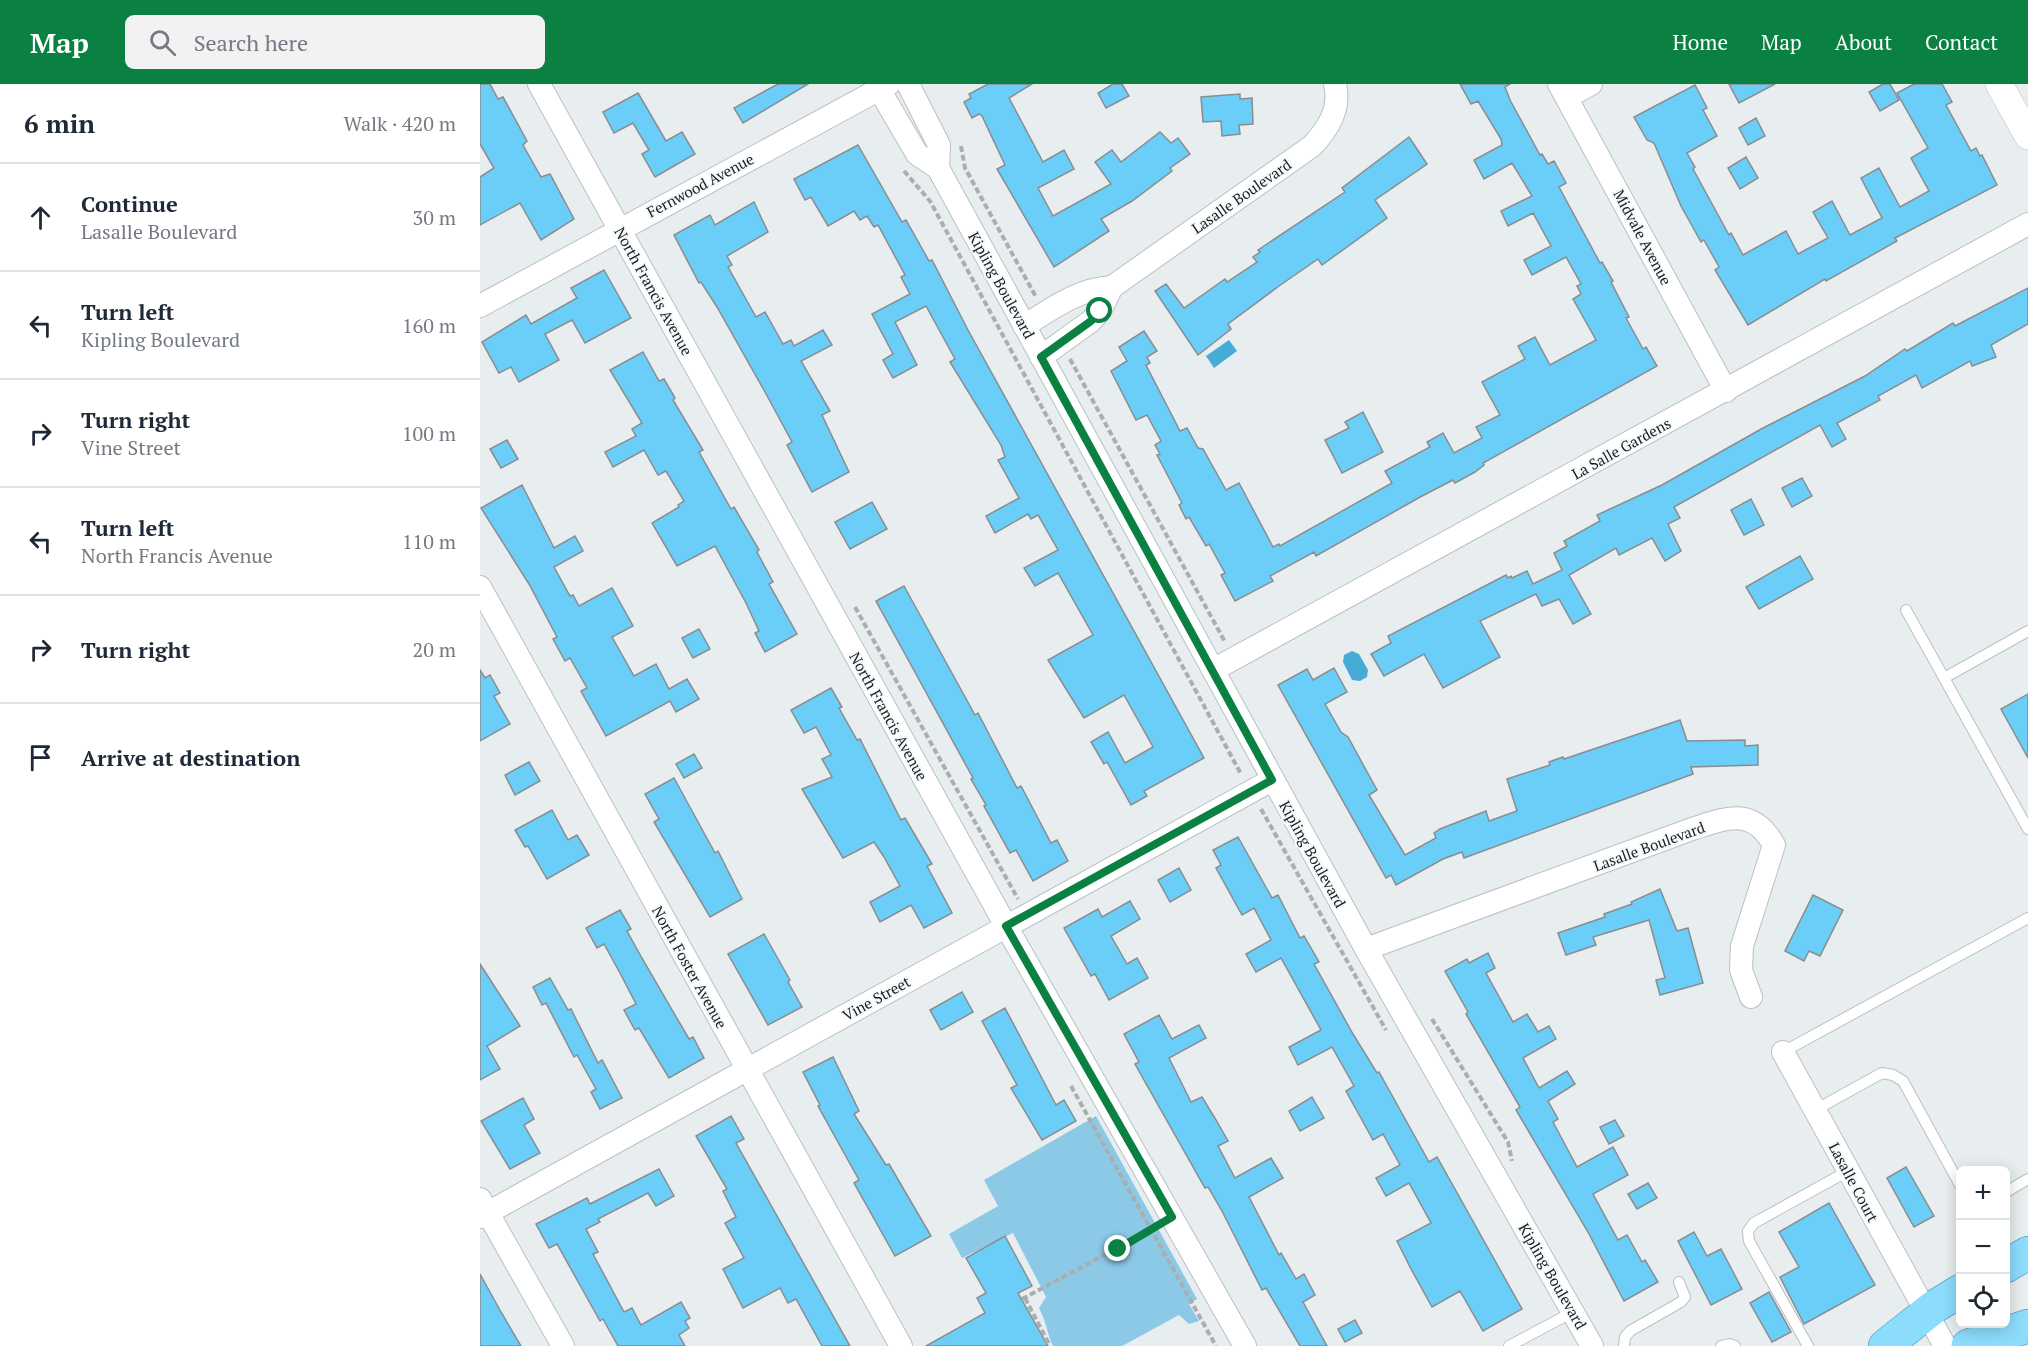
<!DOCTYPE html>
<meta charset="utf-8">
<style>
:root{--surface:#fff;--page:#f2f2f3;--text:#1f2937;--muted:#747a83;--line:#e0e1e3;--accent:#0b8043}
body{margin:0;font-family:"PT Serif",serif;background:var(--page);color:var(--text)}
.controls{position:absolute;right:18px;bottom:18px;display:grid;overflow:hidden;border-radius:9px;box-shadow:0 3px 15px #0003}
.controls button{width:54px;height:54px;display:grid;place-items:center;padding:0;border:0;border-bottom:2px solid var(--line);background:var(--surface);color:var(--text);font:30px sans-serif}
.stop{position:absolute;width:18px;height:18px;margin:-14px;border:4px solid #0b8043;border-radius:50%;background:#fff}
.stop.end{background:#0b8043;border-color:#fff;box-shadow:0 2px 6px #0008}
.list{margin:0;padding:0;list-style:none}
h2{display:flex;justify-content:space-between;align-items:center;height:78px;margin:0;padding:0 24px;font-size:26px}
h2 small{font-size:20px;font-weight:400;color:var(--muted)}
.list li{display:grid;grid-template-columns:39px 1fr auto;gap:18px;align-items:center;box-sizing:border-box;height:108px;padding:0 24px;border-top:2px solid var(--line)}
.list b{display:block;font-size:22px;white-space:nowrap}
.list p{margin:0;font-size:20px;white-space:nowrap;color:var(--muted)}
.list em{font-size:20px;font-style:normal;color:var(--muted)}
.icon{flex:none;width:33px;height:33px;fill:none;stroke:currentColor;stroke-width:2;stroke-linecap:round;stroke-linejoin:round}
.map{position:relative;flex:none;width:1548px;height:1262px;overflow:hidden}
header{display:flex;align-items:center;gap:36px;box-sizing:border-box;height:84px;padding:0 30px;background:var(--accent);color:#fff}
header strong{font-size:28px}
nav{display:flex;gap:33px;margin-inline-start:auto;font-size:21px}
.search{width:420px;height:54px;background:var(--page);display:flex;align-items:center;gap:15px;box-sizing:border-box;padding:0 21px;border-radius:9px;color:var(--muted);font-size:22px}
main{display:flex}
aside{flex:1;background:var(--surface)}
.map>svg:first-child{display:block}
.green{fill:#8bc9e6}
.water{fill:#46acd6}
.building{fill:#6bcef9;stroke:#898d8f;stroke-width:1.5}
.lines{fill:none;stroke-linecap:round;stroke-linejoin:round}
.service-casing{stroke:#bbc0c2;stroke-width:12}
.minor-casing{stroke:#bbc0c2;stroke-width:24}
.tertiary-casing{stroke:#bbc0c2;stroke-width:28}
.primary-casing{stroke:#338aac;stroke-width:34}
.path{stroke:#aaaeaf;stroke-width:4;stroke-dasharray:6 3;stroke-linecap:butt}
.service{stroke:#fff;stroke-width:10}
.minor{stroke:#fff;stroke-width:22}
.tertiary{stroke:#fff;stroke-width:27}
.primary{stroke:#8cdcfb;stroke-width:33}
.route{stroke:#0b8043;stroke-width:8}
.labels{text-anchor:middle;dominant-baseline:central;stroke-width:4.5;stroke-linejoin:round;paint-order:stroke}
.street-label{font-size:15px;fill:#1c1e1e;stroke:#f5fafc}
</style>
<header>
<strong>Map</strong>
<div class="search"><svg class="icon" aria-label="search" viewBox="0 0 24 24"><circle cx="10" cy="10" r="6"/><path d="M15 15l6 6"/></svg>Search here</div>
<nav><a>Home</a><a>Map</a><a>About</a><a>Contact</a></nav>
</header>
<main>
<aside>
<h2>6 min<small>Walk · 420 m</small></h2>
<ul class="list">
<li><svg class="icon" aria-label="ahead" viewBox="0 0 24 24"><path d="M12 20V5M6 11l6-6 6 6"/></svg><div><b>Continue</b><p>Lasalle Boulevard</p></div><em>30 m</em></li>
<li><svg class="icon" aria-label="left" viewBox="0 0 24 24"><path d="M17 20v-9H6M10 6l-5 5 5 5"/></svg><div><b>Turn left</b><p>Kipling Boulevard</p></div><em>160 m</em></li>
<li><svg class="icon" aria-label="right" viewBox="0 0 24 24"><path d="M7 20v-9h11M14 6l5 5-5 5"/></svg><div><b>Turn right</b><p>Vine Street</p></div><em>100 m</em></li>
<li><svg class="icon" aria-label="left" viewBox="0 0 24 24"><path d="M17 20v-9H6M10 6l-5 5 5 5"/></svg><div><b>Turn left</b><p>North Francis Avenue</p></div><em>110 m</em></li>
<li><svg class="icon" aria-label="right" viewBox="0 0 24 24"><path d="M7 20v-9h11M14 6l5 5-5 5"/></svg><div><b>Turn right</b></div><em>20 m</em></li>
<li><svg class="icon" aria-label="arrive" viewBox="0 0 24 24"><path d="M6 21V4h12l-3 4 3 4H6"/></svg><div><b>Arrive at destination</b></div></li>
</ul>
</aside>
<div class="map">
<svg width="1548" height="1262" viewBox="0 0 1548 1262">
<rect width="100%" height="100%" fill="#e8edef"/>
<path class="green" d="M616,1032L717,1215L709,1220L719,1237L709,1240L699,1231L642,1262H573C567,1250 567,1239 559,1224L566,1213L533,1149L482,1174L469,1150L518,1122L504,1096Z"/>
<g class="water">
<path d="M749,256L757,267L734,284L726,272Z"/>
<path d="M872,567L879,570L888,586L887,593L880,597L872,596L863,578L864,571Z"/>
</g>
<g class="building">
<path d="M0,0H10L18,15L23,13L47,57L43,61L61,93L70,90L94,135L61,156L40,119L0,141V93L14,84L0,60Z"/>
<path d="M298,0H328L263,39L254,24Z"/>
<path d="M508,0H552L529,14L563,78L584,66L594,85L558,104L573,132L631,100L615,78L632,66L641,78L680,48L691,59L698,54L710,70L690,84L692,87L652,117L621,135L629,147L574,183L517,85L525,81L502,32L499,30L492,34L484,18L491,14L489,10Z"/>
<path d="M633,0H642L649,12L626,24L618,9Z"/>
<path d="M980,0H1030L1025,3L1030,16L1060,71L1062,70L1068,80L1074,77L1086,99L1079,103L1120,179L1122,178L1133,197L1131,198L1149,233L1146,234L1163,265L1166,263L1177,282L1003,379L1004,381L995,388L975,399L973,396L942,412L836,472L834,468L790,492L793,497L755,517L741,491L745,489L729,460L726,462L709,433L706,435L699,421L702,419L677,371L680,370L675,361L681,357L667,331L656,336L631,287L647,277L639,263L664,247L677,267L667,273L670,279L666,281L700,347L707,344L718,364L723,365L746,406L759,399L793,463L799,460L800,462L912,399L905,387L950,363L947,358L963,349L974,369L1002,354L996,343L1020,331L1002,298L1045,275L1038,262L1055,253L1070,281L1116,256L1093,215L1101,210L1097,202L1101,200L1086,173L1052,191L1044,176L1071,162L1053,129L1028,142L1021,127L1052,112L1032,79L1004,95L994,76L1022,61L1021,55L998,17L991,20Z"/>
<path d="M1249,0H1295L1259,19Z"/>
<path d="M1403,0H1410L1419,16L1400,27L1389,8Z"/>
<path d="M1434,0H1462L1472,18L1466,21L1491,67L1496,64L1500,72L1502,71L1517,101L1415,154L1417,157L1346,197L1345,195L1268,241L1235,186L1239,183L1224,156L1221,158L1201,122L1174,59L1167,56L1154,33L1215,1L1227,24L1223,26L1237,52L1207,69L1215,83L1213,85L1249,151L1251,149L1263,171L1306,147L1318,170L1348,154L1333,128L1352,117L1370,151L1402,134L1381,94L1399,84L1420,123L1449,107L1431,74L1448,64L1417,9Z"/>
<path d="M158,9L186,57L202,48L215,70L175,93L162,70L169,66L153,39L134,49L123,28Z"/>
<path d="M760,10V15L772,14L773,40L759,41L760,50L742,52L741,37L723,38L721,13Z"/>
<path d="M1276,34L1285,52L1268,61L1259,44Z"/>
<path d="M929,53L947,80L895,116L907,134L842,181L838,175L799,202L748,240L751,245L718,271L675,207L686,200L704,224L745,195L747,198L777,178L773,173L780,168L778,166L865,108L862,104Z"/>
<path d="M378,61L422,138L426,136L449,177L452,176L488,246L724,674L664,707L667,712L651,721L627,678L624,680L611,658L628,648L645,679L673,663L644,611L604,634L568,576L613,551L578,489L555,502L544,484L578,466L558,431L551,435L548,430L515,449L506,432L539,414L518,376L525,373L521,361L470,278L475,275L446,222L415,238L437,281L413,294L403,276L413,270L392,230L430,210L421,193L425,191L398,141L394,143L387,132L380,136L374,127L348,142L331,113L325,116L314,95Z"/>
<path d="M1266,73L1278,94L1260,105L1248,84Z"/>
<path d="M274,118L288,148L247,172L252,181L248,183L276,233L285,228L303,260L311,256L314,262L343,246L352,261L321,277L350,327L342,331L369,388L332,408L307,361L312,358L285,308L237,223L221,198L219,199L194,151L230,131L235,141Z"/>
<path d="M124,186L151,234L105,259L92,236L65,250L79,276L39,298L31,283L19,289L2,258L46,231L51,240L97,214L91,204Z"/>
<path d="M1548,204V240L1511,261L1516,273L1492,282L1490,277L1442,304L1436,291L1398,312L1400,316L1357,339L1366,355L1352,363L1340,341L1194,423L1200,434L1188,440L1201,467L1185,477L1172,454L1139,471L1136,464L1089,491L1111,530L1093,540L1079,515L1062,522L1056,510L1000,537L1020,573L963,604L944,570L904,592L891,570L911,559L908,552L1026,491L1028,494L1031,492L1032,494L1047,487L1053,500L1082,486L1074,469L1087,462L1084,457L1120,437L1117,431L1182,401L1283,344L1385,292L1425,265L1427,267L1473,239L1475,242Z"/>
<path d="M163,268L179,297L184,295L195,314L193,316L223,366L219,368L251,425L254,423L279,466L277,468L293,498L289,500L317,550L285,568L275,549L279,547L266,519L235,462L197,482L172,439L199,423L198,421L204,417L186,387L178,391L164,366L133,383L125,368L156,352L152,345L162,339L130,286Z"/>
<path d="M883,328L903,368L862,389L845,356L869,344L865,338Z"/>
<path d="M27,356L38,375L21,384L10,365Z"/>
<path d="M1322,394L1332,412L1312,423L1302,404Z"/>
<path d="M42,401L74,464L95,452L103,467L74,483L90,512L93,511L99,522L132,504L153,542L132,553L154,592L176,580L189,605L207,595L219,615L196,628L190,617L126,652L101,607L107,604L90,574L85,577L73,555L77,553L49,500L1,424Z"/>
<path d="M1271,415L1284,441L1264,451L1251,426Z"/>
<path d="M392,418L407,445L370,465L355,438Z"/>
<path d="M1320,472L1333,495L1279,525L1266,503Z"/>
<path d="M424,502L495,631L498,629L537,704L541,702L571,759L577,756L588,777L553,797L536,766L530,769L504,722L506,721L491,695L493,694L396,517Z"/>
<path d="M219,545L230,565L213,574L202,554Z"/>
<path d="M854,584L867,608L845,620L861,648L868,653L897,706L889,711L925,771L956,754L954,749L960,745L1006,727L1009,737L1037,727L1027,695L1070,681L1069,678L1083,673L1084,675L1200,636L1207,657L1265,656V662L1278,661V681L1211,683L1213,690L984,774L982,768L963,775L916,801L911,791L906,794L798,601L827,585L833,596Z"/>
<path d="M0,586L5,594L10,591L20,609L14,612L30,640L0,657Z"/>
<path d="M351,604L362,623L359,624L377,656L380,655L421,736L425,734L452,780L447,782L472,829L444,844L431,821L400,838L390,818L420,802L404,773L394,758L363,774L322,705L352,693L342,675L351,671L336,643L324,649L311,626Z"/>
<path d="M1548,610V674L1521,625Z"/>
<path d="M214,670L222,684L204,694L196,680Z"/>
<path d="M49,678L60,697L35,711L25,691Z"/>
<path d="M194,694L235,769L238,767L262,815L230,833L174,738L179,735L165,710Z"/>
<path d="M72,726L88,756L97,751L109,771L67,795L48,762L45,763L35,746Z"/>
<path d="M758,753L792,814L798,811L820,854L824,852L839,878L834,880L873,950L897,989L899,988L949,1078L957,1073L1042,1225L1003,1247L980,1207L952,1223L930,1183L917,1157L951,1139L929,1099L906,1112L896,1094L920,1081L903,1050L893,1056L866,1007L874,1002L852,963L818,981L809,963L841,946L801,874L776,888L766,870L791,856L774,824L762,831L736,784L741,781L733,766Z"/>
<path d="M699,784L711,806L690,818L678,796Z"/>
<path d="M1180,805L1197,847L1208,844L1223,899L1180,911L1176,896L1185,894L1169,836L1113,853L1116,861L1086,871L1078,849L1125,833L1124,830L1152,820L1151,818Z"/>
<path d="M1333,811L1363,826L1340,872L1329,867L1324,877L1305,867Z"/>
<path d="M650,817L660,835L631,852L647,880L657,874L668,894L629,916L615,890L611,892L584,844L618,825L622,833Z"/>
<path d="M140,826L151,845L147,847L163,876L209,955L213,953L224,974L189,994L159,944L155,946L144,926L156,920L140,889L124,860L117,864L106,844Z"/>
<path d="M284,850L310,896L308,898L322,923L288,941L248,870Z"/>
<path d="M1008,869L1015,884L1006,889L1033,938L1047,930L1058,948L1069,942L1076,955L1043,974L1059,1004L1087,987L1095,1000L1068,1017L1078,1035L1073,1038L1097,1083L1133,1063L1148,1091L1113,1110L1138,1156L1147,1151L1162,1178L1165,1176L1178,1198L1144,1217L1108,1148L1036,1026L1040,1023L986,930L988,928L965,887L987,875L989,879Z"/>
<path d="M0,880L40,942L7,962L20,985L0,996Z"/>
<path d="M70,894L88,926L91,925L118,979L122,976L142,1014L120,1025L111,1008L116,1005L97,971L94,973L66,919L62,921L53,903Z"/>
<path d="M482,908L493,928L461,946L450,926Z"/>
<path d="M525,924L576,1021L584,1016L596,1037L562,1056L531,1004L537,1001L502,937Z"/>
<path d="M679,931L692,955L719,941L726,954L689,974L711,1018L722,1013L736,1036L748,1057L738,1062L755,1094L791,1074L803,1094L769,1113L799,1171L801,1169L816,1195L824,1190L835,1211L823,1218L847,1262H820L786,1204L782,1206L743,1129L728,1103L725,1104L655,980L659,978L644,950Z"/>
<path d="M353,973L379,1027L374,1030L406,1081L409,1080L451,1152L415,1172L374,1099L379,1096L338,1022L340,1021L323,988Z"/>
<path d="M832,1013L844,1034L820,1047L809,1027Z"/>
<path d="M43,1014L54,1035L44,1041L60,1069L30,1085L1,1037Z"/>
<path d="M251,1032L264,1055L256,1059L370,1262H342L316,1215L308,1219L300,1204L263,1224L243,1185L264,1174L245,1139L256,1133L243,1107L247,1105L216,1052Z"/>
<path d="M1135,1036L1144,1052L1129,1060L1120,1043Z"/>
<path d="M1426,1083L1454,1132L1434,1143L1407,1094Z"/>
<path d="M179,1085L194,1112L176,1122L168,1109L118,1135L120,1138L106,1145L118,1168L113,1170L144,1228L152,1224L161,1241L201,1218L210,1234L205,1237L209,1244L199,1251L205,1262H138L123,1235L120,1237L77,1160L69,1164L56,1140L107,1114L110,1120Z"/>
<path d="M1168,1099L1177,1114L1157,1125L1148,1110Z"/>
<path d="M1349,1119L1395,1201L1324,1240L1300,1193L1319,1183L1299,1148Z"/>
<path d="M1214,1148L1227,1172L1241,1165L1262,1205L1231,1221L1198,1157Z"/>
<path d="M525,1152L552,1202L538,1209L568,1262H446L505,1229L497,1214L506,1209L486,1174Z"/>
<path d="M0,1190L21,1228L41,1262H0Z"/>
<path d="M1289,1208L1311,1248L1292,1258L1270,1219Z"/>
<path d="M875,1236L882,1249L865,1258L858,1245Z"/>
</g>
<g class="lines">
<g class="service-casing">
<g id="service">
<path d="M1426,526L1464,594L1548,547"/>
<path d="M1464,594L1548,745"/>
<path d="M1303,968L1548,834"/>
<path d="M1335,1026L1402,989L1413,991L1423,997L1480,1101"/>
<path d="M1526,1108L1548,1095"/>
<path d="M1029,1262L1093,1228"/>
<path d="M1144,1262L1145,1253L1150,1247L1201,1218L1205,1213L1199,1198"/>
<path d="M1241,1262L1249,1260L1255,1262"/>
<path d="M1328,1262L1269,1157L1268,1147L1274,1139L1368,1087"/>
</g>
</g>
<g class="minor-casing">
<g id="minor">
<path d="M59,0L526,842L765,1262"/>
<path d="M396,0L437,70L458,84L886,865L1112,1262"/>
<path d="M428,0L459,61L458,84"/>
<path d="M1079,0L1246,307"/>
<path d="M1087,13L1111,0"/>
<path d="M0,222L409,0"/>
<path d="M544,242C573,224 598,205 632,203"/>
<path d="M561,273L611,237L620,227L632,203L832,62C848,45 861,25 855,0"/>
<path d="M0,503L421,1262"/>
<path d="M733,586L1548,140"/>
<path d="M886,865L1212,745C1247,734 1272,722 1294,761L1262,862L1261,886L1271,913"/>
<path d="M1303,968L1465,1262"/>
<path d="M0,1115L83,1262"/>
<path d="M0,1133L792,696"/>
</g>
</g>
<g class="tertiary-casing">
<path id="tertiary" d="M1519,0L1548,52"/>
</g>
<g class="primary-casing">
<g id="primary">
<path d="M1526,1182L1548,1169"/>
<path d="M1405,1262L1454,1223L1480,1207"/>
<path d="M1488,1262L1548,1242"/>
</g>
</g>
<g class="path">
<path d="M481,62L485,84L556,213"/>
<path d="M424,87L450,117L761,690"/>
<path d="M590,275L745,558"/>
<path d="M375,523L538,815"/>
<path d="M781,725L906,946"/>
<path d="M952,935L1028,1058L1032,1077"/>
<path d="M591,1002L736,1262"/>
<path d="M545,1214L570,1262"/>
<path d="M542,1215L673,1145"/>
</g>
<use href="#service" class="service"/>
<use href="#minor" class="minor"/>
<use href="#tertiary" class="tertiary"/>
<use href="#primary" class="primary"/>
</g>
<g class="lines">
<path class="route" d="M620,227L611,237L561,273L792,696L526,842L692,1133L638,1165"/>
</g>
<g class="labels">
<g class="street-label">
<text transform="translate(220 101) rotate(-28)">Fernwood Avenue</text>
<text transform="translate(761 112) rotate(-35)">Lasalle Boulevard</text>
<text transform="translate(1163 153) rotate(62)">Midvale Avenue</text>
<text transform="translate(522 201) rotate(61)">Kipling Boulevard</text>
<text transform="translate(174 207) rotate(61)">North Francis Avenue</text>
<text transform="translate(1141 364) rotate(-29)">La Salle Gardens</text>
<text transform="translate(409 632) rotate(61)">North Francis Avenue</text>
<text transform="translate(1169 762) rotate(-20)">Lasalle Boulevard</text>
<text transform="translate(833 770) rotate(61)">Kipling Boulevard</text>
<text transform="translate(210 883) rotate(61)">North Foster Avenue</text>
<text transform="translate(396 914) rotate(-29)">Vine Street</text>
<text transform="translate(1374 1098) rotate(62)">Lasalle Court</text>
<text transform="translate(1073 1192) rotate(60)">Kipling Boulevard</text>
</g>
</g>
</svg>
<div class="controls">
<button>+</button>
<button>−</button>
<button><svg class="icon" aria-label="locate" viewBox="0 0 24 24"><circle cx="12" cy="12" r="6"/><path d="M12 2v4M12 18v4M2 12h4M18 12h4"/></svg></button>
</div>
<div class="stop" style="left:620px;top:227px"></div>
<div class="stop end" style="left:638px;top:1165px"></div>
</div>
</main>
